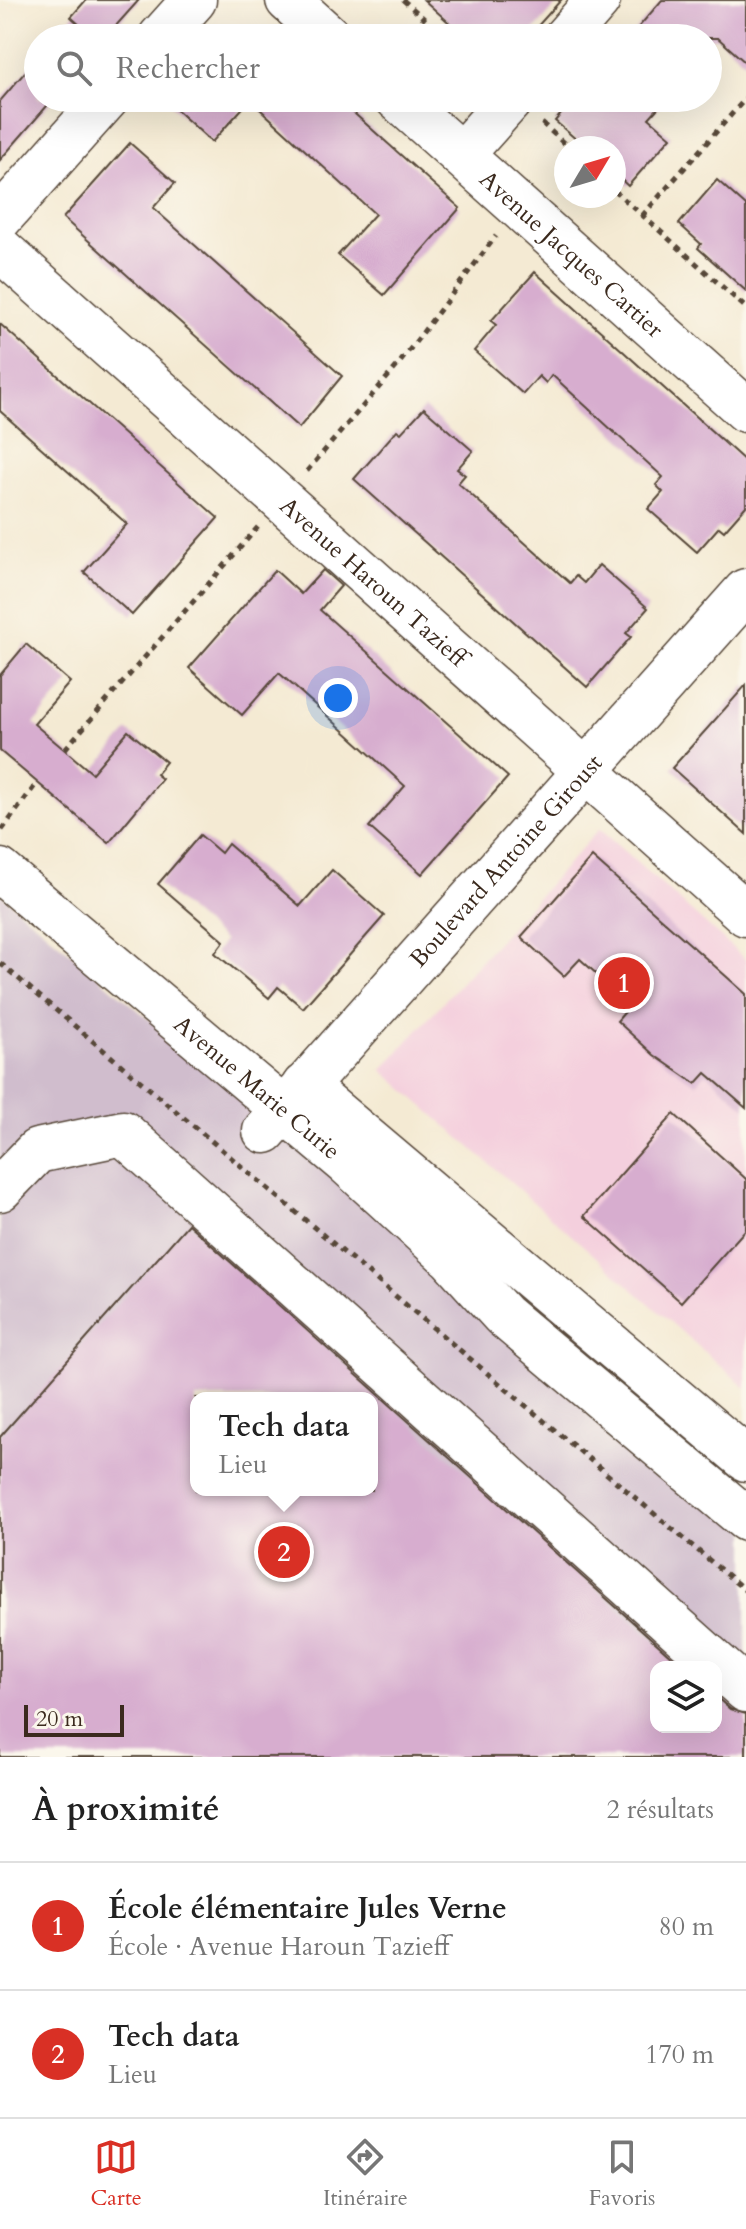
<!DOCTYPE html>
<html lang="fr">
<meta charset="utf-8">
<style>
:root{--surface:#fff;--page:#f2f2f2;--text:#222;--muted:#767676;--line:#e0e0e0;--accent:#d93025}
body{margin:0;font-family:Cardo,serif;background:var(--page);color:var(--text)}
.controls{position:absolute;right:24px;bottom:24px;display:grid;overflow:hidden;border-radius:16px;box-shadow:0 8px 32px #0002}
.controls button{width:72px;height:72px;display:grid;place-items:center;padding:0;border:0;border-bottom:2px solid var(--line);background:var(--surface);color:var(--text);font:40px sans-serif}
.compass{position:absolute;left:554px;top:136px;width:72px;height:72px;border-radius:50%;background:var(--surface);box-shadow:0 8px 32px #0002;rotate:52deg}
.scale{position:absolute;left:24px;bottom:20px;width:100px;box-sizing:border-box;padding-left:8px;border:4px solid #3b2a1e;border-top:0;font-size:22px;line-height:28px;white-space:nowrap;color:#3b2a1e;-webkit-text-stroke:6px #fbf7ec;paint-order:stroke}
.you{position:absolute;left:338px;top:698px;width:28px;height:28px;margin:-20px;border:6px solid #fff;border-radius:50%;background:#1a73e8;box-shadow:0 0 0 12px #1a73e833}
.badge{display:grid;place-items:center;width:52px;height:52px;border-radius:50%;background:var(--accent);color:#fff;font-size:26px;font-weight:700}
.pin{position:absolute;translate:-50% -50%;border:4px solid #fff;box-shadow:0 2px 8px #0006}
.popup{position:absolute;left:190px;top:1392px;width:188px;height:104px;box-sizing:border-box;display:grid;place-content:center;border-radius:16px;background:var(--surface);filter:drop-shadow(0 2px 6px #0005);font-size:26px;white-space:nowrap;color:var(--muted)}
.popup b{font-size:30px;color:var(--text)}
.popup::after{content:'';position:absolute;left:50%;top:100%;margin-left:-16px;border:16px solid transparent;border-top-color:var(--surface)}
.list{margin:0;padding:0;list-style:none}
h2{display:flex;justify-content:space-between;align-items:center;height:104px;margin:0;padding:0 32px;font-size:34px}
h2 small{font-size:26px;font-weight:400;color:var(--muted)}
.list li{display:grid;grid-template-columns:52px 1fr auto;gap:24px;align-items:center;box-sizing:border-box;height:128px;padding:0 32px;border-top:2px solid var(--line)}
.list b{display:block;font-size:30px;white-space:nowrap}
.list p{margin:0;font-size:26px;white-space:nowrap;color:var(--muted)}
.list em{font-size:26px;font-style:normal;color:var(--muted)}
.icon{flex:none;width:44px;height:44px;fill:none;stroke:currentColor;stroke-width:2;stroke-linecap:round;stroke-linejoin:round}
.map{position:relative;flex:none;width:746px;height:1757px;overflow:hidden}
.search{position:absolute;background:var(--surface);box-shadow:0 8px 32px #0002;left:24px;right:24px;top:24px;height:88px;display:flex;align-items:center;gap:20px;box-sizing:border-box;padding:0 28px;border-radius:44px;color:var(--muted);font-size:30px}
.sheet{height:360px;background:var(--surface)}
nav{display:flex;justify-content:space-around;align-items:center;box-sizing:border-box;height:112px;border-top:2px solid var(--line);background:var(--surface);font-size:22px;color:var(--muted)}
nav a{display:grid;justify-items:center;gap:4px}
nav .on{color:var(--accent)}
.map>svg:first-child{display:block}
.built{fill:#f4cfdd}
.industrial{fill:#d0bdcd;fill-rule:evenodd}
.building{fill:#d7adcf;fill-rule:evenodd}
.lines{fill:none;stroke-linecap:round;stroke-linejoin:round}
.minor-casing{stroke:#574739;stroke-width:47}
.major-casing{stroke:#574739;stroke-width:47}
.path{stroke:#574739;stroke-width:5;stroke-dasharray:6 6;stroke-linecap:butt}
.minor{stroke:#fff;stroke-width:44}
.major{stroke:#fff;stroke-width:44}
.labels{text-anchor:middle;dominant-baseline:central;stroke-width:6;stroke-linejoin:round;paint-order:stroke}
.street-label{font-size:24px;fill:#3b2a1e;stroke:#fbf7ec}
</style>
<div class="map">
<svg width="746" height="1757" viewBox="0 0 746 1757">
<rect width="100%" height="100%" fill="#fbf7ec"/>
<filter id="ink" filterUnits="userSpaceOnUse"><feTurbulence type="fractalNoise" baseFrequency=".0125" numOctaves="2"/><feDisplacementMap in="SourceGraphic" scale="16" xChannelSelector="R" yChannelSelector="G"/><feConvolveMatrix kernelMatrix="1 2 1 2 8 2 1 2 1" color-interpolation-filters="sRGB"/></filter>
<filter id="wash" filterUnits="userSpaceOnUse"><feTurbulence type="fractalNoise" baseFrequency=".006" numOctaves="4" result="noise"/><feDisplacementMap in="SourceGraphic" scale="32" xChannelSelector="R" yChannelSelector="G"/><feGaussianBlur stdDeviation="1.8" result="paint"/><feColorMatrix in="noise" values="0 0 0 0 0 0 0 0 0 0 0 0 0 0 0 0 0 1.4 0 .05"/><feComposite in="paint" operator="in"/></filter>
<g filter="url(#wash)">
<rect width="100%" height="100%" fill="#f4ead3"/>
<path class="built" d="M599,829L746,960V1388L382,1070Z"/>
<path class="industrial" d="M0,894L746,1521V1757H0ZM196,1398H372V1490H196ZM656,1667H716V1727H656Z"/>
<g id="blocks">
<g class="building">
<path d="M86,0H139L105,38H94L71,17Z"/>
<path d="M424,0H561L527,38H466Z"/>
<path d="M662,0H746V63L718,38H629Z"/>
<path d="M38,57V98H54L0,160V101Z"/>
<path d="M163,98H337L460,208L384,295L338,255L375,214L250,100L212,142Z"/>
<path d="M575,98H667L649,118L671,137L628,186L614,173V148H586L555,121Z"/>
<path d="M130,143L175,183L153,208L342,376L299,428L63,218Z"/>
<path d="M717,180L746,206V291L698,248L701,244L679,224Z"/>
<path d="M535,272L746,462V506L724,531L719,527L697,552L648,509L663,492L656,485L663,477L552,375L546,383L539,376L523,394L474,351L496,325L491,321Z"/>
<path d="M0,324L218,518L132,615L84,572L127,524L0,411Z"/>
<path d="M424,408L473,451L457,469L465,475L458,483L570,583L576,576L584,583L599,565L648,608L626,633L631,637L587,687L354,479L397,430L401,433Z"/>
<path d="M275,570L301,594L323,570L341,586L320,610L508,777L422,874L369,827L405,786L342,729L279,673L242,715L189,668Z"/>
<path d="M26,644L70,682L34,724L92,773L128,731L166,762L156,774L162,779L109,843L0,751V675Z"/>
<path d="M746,685V834L672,768Z"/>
<path d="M200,835L221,853L228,844L300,906L332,870L384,916L303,1008L278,987L269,998L215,953L224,941L158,884Z"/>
<path d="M592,857L746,994V1108L706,1073L696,1084L654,1055L617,1021L631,1005L580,959L564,976L521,937Z"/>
<path d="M674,1114L746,1179V1229L681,1302L584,1216Z"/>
<path d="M188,1224L683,1667H656V1727H716V1697L730,1709L746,1714V1757H0V1437ZM196,1398H372V1490H196Z"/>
</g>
</g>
</g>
<g filter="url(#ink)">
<use href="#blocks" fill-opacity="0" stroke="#574739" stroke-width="2"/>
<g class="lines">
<g class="minor-casing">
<g id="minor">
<path d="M288,0L330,38"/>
<path d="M160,38L194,0"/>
<path d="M565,38L598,0"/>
<path id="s1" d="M397,98L746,410"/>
<path d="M461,155L512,98"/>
<path d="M0,218L107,98"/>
<path id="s2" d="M0,249L746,914"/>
<path d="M304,1086L746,1459"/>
<path id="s3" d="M265,1131L746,591"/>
<path d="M0,1189L37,1151L123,1133L746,1690"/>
</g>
</g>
<g class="major-casing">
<g id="major">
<path id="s4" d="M0,871L347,1163L451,1258L503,1315L746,1519"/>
</g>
</g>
<g class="path">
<path d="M403,0L446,38"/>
<path d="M542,123L569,148"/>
<path d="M614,190L746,308"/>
<path d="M642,216L746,98"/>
<path d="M307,471L398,365L496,236"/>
<path d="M65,749L258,527"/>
<path d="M2,830L37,783"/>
<path d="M0,963L746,1591"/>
</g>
<use href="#minor" class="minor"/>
<use href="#major" class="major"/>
</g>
</g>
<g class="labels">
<g class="street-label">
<text stroke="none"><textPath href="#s1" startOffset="234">Avenue Jacques Cartier</textPath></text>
<text stroke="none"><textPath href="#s2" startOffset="500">Avenue Haroun Tazieff</textPath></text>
<text stroke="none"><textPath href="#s3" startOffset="362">Boulevard Antoine Giroust</textPath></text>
<text stroke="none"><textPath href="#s4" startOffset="336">Avenue Marie Curie</textPath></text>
</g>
</g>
</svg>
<div class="controls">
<button><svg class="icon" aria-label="layers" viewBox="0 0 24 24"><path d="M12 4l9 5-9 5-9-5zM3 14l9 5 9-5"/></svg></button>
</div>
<svg class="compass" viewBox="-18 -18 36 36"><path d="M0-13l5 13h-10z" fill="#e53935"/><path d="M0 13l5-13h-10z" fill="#767676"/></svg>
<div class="scale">20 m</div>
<div class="you"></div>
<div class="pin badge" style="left:624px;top:983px">1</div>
<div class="pin badge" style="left:284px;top:1552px">2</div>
<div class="popup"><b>Tech data</b>Lieu</div>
<div class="search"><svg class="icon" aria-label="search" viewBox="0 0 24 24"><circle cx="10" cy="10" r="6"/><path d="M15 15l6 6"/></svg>Rechercher</div>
</div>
<section class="sheet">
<h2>À proximité<small>2 résultats</small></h2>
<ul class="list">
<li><span class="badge">1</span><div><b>École élémentaire Jules Verne</b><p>École · Avenue Haroun Tazieff</p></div><em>80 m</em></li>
<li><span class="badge">2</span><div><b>Tech data</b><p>Lieu</p></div><em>170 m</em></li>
</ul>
</section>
<nav>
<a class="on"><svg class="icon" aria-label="map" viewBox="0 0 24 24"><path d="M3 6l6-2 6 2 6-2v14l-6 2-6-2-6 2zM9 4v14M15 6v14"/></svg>Carte</a>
<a><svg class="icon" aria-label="directions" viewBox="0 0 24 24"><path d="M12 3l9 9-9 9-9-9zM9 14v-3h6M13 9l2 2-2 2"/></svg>Itinéraire</a>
<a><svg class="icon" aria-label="saved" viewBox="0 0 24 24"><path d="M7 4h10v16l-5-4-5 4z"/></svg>Favoris</a>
</nav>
